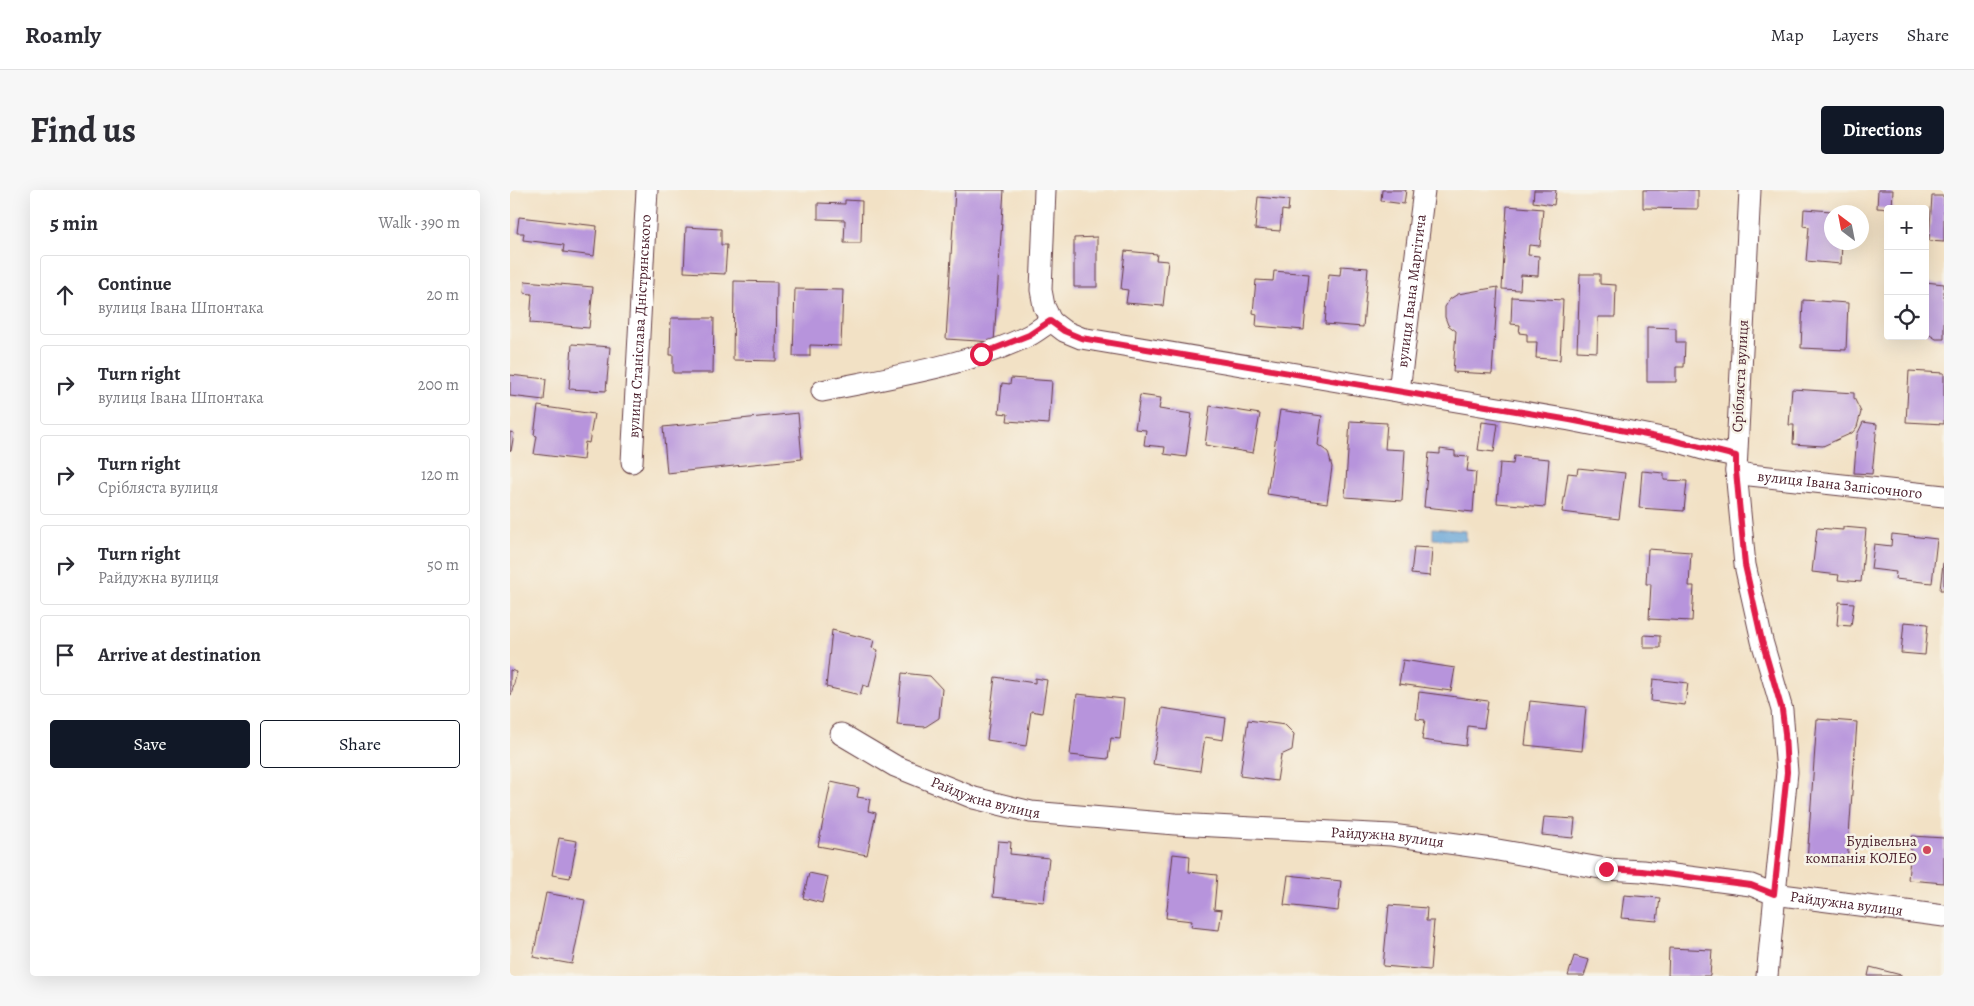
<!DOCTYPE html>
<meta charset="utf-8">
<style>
:root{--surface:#fff;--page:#f7f7f7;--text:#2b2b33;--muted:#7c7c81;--line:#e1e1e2;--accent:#111827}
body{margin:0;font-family:Alegreya,serif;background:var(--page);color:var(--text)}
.controls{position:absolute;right:15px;top:15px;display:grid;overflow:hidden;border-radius:5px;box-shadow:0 5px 20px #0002}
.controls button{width:45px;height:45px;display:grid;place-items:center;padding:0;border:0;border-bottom:1px solid var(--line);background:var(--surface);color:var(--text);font:25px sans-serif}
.compass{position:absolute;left:1314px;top:15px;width:45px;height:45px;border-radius:50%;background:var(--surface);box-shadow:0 5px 20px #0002;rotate:328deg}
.stop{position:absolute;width:15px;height:15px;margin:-11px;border:4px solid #e11d48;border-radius:50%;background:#fff}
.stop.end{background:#e11d48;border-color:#fff;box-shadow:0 1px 5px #0008}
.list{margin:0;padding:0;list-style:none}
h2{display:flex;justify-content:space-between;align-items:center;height:65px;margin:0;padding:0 20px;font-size:21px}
h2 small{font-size:16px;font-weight:400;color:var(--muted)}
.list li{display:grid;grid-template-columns:32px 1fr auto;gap:15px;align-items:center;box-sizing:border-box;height:80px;margin:0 10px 10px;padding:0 10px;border:1px solid var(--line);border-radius:5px}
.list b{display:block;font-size:19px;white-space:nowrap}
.list p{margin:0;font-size:16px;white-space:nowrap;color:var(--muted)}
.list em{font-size:16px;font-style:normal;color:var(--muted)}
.actions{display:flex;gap:10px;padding:15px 20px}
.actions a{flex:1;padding:11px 0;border:1px solid var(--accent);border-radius:5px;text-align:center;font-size:18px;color:var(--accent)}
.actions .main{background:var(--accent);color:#fff}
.icon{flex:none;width:28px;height:28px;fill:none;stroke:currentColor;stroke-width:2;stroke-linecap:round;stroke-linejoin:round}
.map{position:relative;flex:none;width:1434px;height:786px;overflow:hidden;border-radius:5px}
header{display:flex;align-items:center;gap:30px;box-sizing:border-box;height:70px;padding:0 25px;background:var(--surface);border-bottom:1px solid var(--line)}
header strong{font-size:24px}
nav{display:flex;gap:28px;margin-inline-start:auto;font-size:18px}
.intro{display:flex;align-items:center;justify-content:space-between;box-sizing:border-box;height:120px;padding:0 30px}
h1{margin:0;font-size:35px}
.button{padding:12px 22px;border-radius:5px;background:var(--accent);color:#fff;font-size:18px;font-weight:700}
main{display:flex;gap:30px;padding:0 30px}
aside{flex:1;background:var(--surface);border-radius:5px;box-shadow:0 5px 20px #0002}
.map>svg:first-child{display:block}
.water{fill:#63a3d6;stroke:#566180}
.building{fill:#b794dc}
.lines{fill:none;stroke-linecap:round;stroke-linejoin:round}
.minor-casing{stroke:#633c42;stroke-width:23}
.minor{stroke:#fff;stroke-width:21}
.route{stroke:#e11d48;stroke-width:6}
.poi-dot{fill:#d1495b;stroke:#f7f3e8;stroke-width:2}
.labels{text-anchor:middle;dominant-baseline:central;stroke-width:5;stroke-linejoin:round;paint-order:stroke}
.street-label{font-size:15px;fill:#4a1f2b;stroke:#f7f3e8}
.poi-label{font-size:15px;fill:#4a1f2b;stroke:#f7f3e8;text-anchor:end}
</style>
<header>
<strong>Roamly</strong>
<nav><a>Map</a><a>Layers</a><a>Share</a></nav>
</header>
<div class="intro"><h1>Find us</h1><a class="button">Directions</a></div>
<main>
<aside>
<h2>5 min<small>Walk · 390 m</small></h2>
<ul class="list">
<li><svg class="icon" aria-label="ahead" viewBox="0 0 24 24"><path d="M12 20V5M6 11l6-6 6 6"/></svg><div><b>Continue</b><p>вулиця Івана Шпонтака</p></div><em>20 m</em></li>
<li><svg class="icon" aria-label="right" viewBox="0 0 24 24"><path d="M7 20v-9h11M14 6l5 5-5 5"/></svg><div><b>Turn right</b><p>вулиця Івана Шпонтака</p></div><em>200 m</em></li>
<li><svg class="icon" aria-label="right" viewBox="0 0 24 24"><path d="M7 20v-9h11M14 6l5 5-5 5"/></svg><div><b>Turn right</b><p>Срібляста вулиця</p></div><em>120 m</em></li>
<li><svg class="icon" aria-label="right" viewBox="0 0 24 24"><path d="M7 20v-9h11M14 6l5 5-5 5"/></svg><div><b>Turn right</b><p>Райдужна вулиця</p></div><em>50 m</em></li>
<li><svg class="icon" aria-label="arrive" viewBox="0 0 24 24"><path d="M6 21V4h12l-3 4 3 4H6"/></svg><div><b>Arrive at destination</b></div></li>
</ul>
<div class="actions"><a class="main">Save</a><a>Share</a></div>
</aside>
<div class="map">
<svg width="1434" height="786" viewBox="0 0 1434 786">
<rect width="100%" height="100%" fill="#f7f3e8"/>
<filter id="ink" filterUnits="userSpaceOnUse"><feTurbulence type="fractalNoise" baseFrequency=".02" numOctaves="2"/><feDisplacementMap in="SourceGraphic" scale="10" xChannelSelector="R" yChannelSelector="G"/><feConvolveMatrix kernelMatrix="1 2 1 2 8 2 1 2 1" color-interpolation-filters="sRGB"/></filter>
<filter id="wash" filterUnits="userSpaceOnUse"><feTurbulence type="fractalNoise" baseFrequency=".0096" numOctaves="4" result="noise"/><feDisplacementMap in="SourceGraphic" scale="20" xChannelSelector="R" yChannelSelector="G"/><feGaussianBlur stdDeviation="1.12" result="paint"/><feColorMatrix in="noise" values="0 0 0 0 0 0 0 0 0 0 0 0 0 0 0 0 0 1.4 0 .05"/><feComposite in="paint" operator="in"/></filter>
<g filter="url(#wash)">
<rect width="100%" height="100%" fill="#f2e1c5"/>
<path class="water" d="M923,338L956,341V351L923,349Z"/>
<g id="blocks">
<g class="building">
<path d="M445,0H494L484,152L436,149Z"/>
<path d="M872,0H896L894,14L871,11Z"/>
<path d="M1024,0H1046L1044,15L1023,12Z"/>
<path d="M1133,0H1188V19L1133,18Z"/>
<path d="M1368,0H1383L1382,19L1367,18Z"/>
<path d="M1422,6H1434V52L1419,51Z"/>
<path d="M748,7L779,10L778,21L772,20L770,41L745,39Z"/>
<path d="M335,10L352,11L351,53H334L335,30L308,29V13L335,14Z"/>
<path d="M997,16L1033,19L1030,56L1019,55L1018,65L1029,66L1028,86L1011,85L1010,100L992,99Z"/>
<path d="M1294,19L1322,21V52H1332L1331,74L1296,71L1299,37L1293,36Z"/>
<path d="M9,27L87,36L84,66L53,62L54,55L13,50L14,43H7Z"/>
<path d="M176,37L211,39V55H217L215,84L174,82Z"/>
<path d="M587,47V97H564V48Z"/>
<path d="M615,61L647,64L646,70L658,71L653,116L616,113L618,100L611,99Z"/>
<path d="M831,76L858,78L853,137L815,134L819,84L830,85Z"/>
<path d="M764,81L799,84L794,140L746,136L747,124L743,123L746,90L763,91Z"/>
<path d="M1070,84H1090V94L1106,95L1105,127H1088L1087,162L1067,161Z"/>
<path d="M15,91L83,97L79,138L20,133L22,104L14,103Z"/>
<path d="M224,91L267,92L266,171L223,170Z"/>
<path d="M1415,92L1434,94V149H1426L1415,142Z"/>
<path d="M988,97L982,184L943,182L946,141L938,135L935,127V117L940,109L948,104Z"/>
<path d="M285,99L333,100L331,156L300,155V166H283Z"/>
<path d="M1002,107L1053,110L1050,170L1026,168L1027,152H1017V144L1009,143L1010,135L1001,134Z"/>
<path d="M1293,110L1338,113L1336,160L1291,158Z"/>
<path d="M161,128H204L203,183H163V165H160Z"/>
<path d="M1137,137L1166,138V152H1175L1174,177H1166V192H1137Z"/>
<path d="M62,154L100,157L96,201L59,199Z"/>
<path d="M1399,181L1434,183V234L1396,232Z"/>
<path d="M0,185L36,189L34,210L0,206Z"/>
<path d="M501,188L542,191L539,234L497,231L498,224L489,223L492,193L500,194Z"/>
<path d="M1282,199L1344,203V208L1351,222L1347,237L1342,243L1313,256L1283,254L1284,235H1279Z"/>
<path d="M630,205L651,208L649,219L682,224L676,267L654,264L655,257L634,255L636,240L625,239Z"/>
<path d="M28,216L84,224L79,253L75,252L73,270L24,264L27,246L24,245Z"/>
<path d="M700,216L750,224L743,263L695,255Z"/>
<path d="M770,220L812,226L808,255L818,262L822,277L817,313L757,304Z"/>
<path d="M288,223L292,269L157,283L153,237Z"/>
<path d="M840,231L877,233L875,259L895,260L892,311L835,307Z"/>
<path d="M972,232L988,234L984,262L968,260Z"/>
<path d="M1353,232L1367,234L1362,284L1344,283L1347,245Z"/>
<path d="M0,242L4,243L1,261L0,260Z"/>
<path d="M930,259L945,261V266L959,267L957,281L966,282L963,322L914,317L919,263L930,264Z"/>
<path d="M1004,266L1039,269L1035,317L987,313L990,273L1003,274Z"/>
<path d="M1068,278L1115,283L1109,329L1052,322L1058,283L1067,284Z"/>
<path d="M1132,281L1154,283V290L1177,291L1174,321L1129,318Z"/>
<path d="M1333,337L1356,339L1351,392L1328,390L1329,385L1302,382L1307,338L1333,340Z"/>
<path d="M1382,344L1427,349L1422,393L1385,389L1386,382L1361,379L1364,354L1381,356Z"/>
<path d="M904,357L922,358L920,386L901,384Z"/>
<path d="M1138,359L1181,362L1179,396H1184L1182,431L1139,429L1141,394H1136Z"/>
<path d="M1433,373H1434V400H1430Z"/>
<path d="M1329,412L1344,413L1341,436L1327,435Z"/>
<path d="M1394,432L1418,434L1415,465L1391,463Z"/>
<path d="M322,440L364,450L362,458L368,460L359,497L353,495L350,505L316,497Z"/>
<path d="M1134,445L1150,446V458H1134Z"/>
<path d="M893,470L945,478L941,501L889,494Z"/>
<path d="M0,480L7,482L1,505H0Z"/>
<path d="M392,483L420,486L432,499L429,528L415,537L387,535Z"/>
<path d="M485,487L525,493V488L537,490L532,523L521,521L516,556L477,550Z"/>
<path d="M1143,489L1178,493L1175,515L1141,511Z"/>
<path d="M909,502L978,511L974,538L958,536L956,556L912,550L915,530L906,529Z"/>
<path d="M567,504L614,509L610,549L601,548L598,569L560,565Z"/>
<path d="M1020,511L1076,517L1072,561L1015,555Z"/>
<path d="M652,518L716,528L713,550L695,547L690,581L643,574Z"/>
<path d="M1307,529L1347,532L1337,674L1297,671Z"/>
<path d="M738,530L775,535L784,544L782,560L771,565L767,591L730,586Z"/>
<path d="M321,592L349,598L347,607L360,609L358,621L366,623L357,665L308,656Z"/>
<path d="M1034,627L1065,629L1063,648L1032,645Z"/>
<path d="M1402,646L1434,648V693L1398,690Z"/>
<path d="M49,648L67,651L60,688L42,685Z"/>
<path d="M488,651L501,652L500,664L539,668L534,712L483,707Z"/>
<path d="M663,664L680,666L679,682L707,685L704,719L712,720L709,740L681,737L682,731L656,728Z"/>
<path d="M299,683L318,687L312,713L293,708Z"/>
<path d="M778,685L831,691L828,721L774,715Z"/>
<path d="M36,703L75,710L62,774L23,767Z"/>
<path d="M1114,705L1150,708L1147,731L1111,728Z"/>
<path d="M879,715L917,718L916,731H924L920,780L873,776Z"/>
<path d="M1159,758L1202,760L1200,786H1158Z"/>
<path d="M1064,766L1079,770L1074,786H1058Z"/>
<path d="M1360,777L1391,785V786H1358Z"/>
</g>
</g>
</g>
<g filter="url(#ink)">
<use href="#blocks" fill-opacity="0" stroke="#633c42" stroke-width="1"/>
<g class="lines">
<g class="minor-casing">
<g id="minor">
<path d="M535,0L531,100L534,116L541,131"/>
<path d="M1240,0L1226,281L1235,375L1252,451L1272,520L1277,582L1257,786"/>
<path d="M312,201C380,187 456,176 518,146C526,142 533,136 541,131L554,141L571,148L1060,230L1162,250L1196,260L1226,266"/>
<path id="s1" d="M889,201L914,0"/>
<path id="s2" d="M122,272L137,0"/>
<path id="s3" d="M1226,281L1240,285L1434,306"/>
<path id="s4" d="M331,544L385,576L464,608L521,622L665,634L882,645L982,659L1096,679L1132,681L1241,695L1264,704L1434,726"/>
</g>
</g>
<use href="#minor" class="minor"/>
</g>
</g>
<g class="lines" filter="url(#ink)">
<path class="route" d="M471,164L519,145L540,131L554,141L571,148L1060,230L1162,250L1226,266V281L1235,375L1252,451L1272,520L1275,543L1277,582L1264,704L1241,695L1132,681L1096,679"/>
</g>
<circle class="poi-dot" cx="1417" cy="660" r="5"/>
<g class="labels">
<g class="street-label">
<text stroke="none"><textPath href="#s1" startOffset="101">вулиця Івана Маргітича</textPath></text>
<text stroke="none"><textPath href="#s2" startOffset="136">вулиця Станіслава Дністрянського</textPath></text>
<text transform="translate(1230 186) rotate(-87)">Срібляста вулиця</text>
<text stroke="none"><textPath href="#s3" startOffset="105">вулиця Івана Запісочного</textPath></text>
<text stroke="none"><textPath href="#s4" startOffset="159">Райдужна вулиця</textPath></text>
<text stroke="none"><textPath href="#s4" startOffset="564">Райдужна вулиця</textPath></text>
<text stroke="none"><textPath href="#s4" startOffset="1029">Райдужна вулиця</textPath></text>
</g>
<g class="poi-label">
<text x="1407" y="651">Будівельна<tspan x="1407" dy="17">компанія КОЛЕО</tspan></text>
</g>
</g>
</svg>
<div class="controls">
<button>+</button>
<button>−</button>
<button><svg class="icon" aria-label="locate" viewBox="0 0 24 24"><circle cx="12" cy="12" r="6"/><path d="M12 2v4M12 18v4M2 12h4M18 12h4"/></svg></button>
</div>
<svg class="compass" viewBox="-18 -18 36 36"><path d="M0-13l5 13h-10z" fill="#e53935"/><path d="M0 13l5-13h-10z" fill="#7c7c81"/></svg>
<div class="stop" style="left:471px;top:164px"></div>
<div class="stop end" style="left:1096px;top:679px"></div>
</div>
</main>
